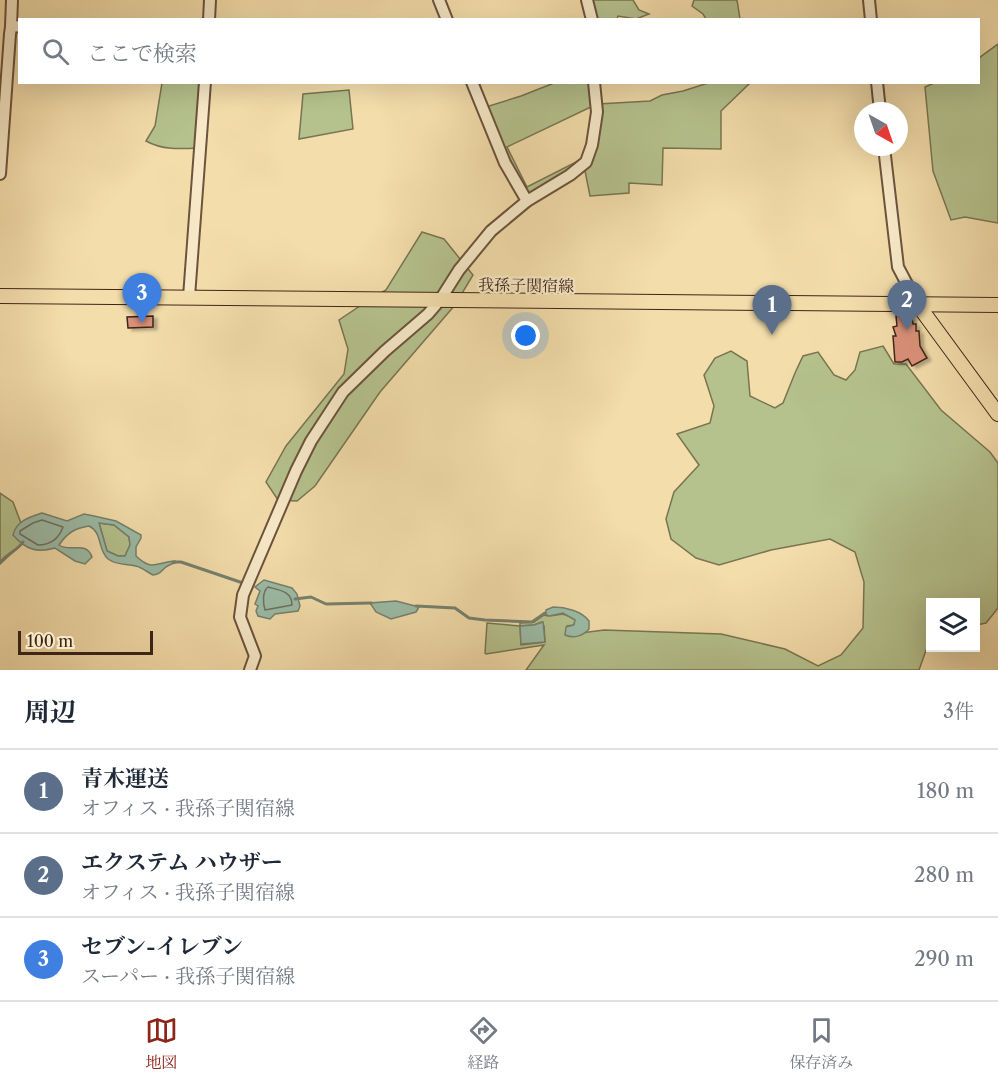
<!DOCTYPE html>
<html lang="ja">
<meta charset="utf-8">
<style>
:root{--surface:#fff;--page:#f6f6f7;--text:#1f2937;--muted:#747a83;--line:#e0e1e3;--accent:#8f2418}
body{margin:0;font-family:"Libre Caslon Text","Noto Serif JP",serif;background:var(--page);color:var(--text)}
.controls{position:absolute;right:18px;bottom:18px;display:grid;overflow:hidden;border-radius:0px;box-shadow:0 6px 24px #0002}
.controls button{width:54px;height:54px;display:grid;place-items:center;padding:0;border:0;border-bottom:2px solid var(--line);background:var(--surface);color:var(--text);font:30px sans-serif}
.compass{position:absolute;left:854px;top:102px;width:54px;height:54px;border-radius:50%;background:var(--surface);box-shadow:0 6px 24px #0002;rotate:140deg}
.scale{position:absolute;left:18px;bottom:15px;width:135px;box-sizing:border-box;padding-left:6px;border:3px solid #3f2518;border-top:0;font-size:16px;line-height:21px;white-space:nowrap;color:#3f2518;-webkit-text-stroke:4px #f7e9c8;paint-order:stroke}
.you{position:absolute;left:526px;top:336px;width:21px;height:21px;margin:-15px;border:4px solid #fff;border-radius:50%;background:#1a73e8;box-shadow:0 0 0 9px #1a73e833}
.badge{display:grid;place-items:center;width:39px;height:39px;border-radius:50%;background:var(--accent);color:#fff;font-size:20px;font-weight:700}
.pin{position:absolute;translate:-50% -50px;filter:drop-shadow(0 2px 3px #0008)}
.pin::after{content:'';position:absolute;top:32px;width:21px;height:18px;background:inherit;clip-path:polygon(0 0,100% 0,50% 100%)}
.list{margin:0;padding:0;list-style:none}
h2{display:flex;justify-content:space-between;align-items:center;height:78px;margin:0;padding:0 24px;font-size:26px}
h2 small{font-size:20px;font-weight:400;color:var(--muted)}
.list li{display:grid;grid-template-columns:39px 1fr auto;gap:18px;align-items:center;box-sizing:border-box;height:84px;padding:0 24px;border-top:2px solid var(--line)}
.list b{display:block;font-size:22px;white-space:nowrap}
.list p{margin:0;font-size:20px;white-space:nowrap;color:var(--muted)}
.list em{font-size:20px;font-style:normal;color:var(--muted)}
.icon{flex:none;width:33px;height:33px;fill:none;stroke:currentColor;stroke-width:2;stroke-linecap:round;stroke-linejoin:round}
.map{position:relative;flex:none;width:998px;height:670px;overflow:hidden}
.search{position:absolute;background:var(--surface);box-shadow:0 6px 24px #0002;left:18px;right:18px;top:18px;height:66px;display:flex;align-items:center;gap:15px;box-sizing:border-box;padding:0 21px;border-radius:0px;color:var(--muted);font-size:22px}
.sheet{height:330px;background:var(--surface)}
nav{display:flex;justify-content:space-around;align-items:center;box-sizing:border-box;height:84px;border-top:2px solid var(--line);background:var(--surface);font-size:16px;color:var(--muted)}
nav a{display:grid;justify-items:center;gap:3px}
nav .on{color:var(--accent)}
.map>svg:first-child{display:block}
.green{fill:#b5c28d;stroke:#7a7452;stroke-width:1.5;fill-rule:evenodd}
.water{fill:#9bbca7;stroke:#76806e;stroke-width:1.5;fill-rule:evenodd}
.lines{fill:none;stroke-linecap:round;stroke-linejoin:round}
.shore{stroke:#6d7060;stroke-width:1.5}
.stream{stroke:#76806e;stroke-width:3}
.building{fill:#da9179;stroke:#3f2518;stroke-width:1.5;filter:url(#shadow)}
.minor-casing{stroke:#6c533d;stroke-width:14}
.major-casing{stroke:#3f2518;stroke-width:16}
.minor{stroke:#f7e9c8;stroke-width:10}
.major{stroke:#f3ddab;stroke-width:14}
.labels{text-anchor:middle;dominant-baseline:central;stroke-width:4.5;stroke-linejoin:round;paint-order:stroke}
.street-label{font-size:16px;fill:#3f2518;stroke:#f7e9c8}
</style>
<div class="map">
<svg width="998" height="670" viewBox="0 0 998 670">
<defs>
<filter id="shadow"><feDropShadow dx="4" dy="2.5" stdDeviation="1.5" flood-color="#0004"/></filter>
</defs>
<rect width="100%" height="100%" fill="#f3ddab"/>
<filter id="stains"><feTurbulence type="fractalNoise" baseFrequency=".00333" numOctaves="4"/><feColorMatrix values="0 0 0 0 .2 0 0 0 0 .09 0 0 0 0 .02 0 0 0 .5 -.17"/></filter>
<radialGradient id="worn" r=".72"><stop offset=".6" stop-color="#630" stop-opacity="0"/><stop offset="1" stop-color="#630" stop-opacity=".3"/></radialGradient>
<g class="green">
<path d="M589,0H633L639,10L649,14L636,19L618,16L617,19H593Z"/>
<path d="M694,0H737L740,19H706L703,14L692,6Z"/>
<path d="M998,44V223L965,217L951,220L933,171L925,87L934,83L978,82L979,58Z"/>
<path d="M162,83H203L198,148C180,149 162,150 146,141L155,126Z"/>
<path d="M554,83H592L595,105L507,147L527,187L584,158L582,162L528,198L521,187L486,107L521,96Z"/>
<path d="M708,83H750L721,111V149L663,148L662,185L629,183V193L590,196L584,166L598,104L650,101L662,95L683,91Z"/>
<path d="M349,90L353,129L299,139L303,94Z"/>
<path d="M422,232L444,239L473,275L455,305L380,392L315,486L297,501L278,500L266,482L286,446L344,374L348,349L339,320L372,298L386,290Z"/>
<path d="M883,346L894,364H906L941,410L990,452L998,463V608L986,623L976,625V602H930V639L919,670H526L544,645L486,654L485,653L487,623L520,626V623L534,622L544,615C558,619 559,608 575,620L574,625L567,626L566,635L604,630L721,634L785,649L818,666L841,655L863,628L864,582L855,552L830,539L771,550L719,565L696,558L671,539L666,519L674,492L699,465L677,434L710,423L714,406L704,375L715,358L731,351L747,361L750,396L775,408L783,403L795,373L803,356L818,352L834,375L846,380L855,370L860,352ZM542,622L544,626L545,642L521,645L520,626L534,625Z"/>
<path d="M0,493L13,502L27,539L0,564Z"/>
<path d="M99,523L114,525L129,537L130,545L125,556H118L107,551Z"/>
</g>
<g class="water">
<path d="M42,513L67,521L84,514L94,516L116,521L141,535V538L136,547V556C153,572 156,562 175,561V563C161,566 164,574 153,575C149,573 145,570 141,568C132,563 119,567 108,559C97,549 103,533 89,526C75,528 67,533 59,545C70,553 86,540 92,557L85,564L75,561L55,548C37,553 26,550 13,535C16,521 30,517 42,513ZM99,523L114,525L129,537L130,545L125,556H118L107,551Z"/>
<path d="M264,580L292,588L297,594L300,606L298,611L275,614L270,619L258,616L256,611L258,606L255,604L260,591L255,587Z"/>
<path d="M396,601L419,607L416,612L391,619L376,612L370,603Z"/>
<path d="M553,607C565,607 582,611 589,621V629C583,636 574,639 565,635L566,627L574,625L575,620L563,613L549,616L546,614V610Z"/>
<path d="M543,622L545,642L521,644L520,626L534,625Z"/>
</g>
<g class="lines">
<g class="shore">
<path d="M42,520L63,527C59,538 51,545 38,545L20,534V531L33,523Z"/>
<path d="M268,587C279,590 292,591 292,605L265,610C263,603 262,592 268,587Z"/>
</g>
<g class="stream">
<path d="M173,562H181L243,583"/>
<path d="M0,563C7,553 16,552 23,542"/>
<path d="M295,599L311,597L326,604L371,603"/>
<path d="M416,606L455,608L469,618L485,620L532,622L545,613"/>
</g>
</g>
<g class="building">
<path d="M904,314L912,318L913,324H916V331H919L920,346L927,358L912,366L908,359L902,362H895L893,336H896L893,327L897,326L896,316Z"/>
<path d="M153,316V327L128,328L127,317Z"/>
</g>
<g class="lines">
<g class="minor-casing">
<g id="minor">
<path d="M439,0L447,20"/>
<path d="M587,0L592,20"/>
<path d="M869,0L871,20"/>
<path d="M209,20L210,0"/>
<path d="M11,27L12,0"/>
<path d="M472,82L505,163L527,201"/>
<path d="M877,82L880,111"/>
<path d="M884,147L898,267L918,305"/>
<path d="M0,174L10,34L11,27L20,26"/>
<path d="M189,297L205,82"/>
<path d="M250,670L255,656L240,617L243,595L296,471L311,441L343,392L385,351L428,314L440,300L459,270L491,231L527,201L570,175L586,162L592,145L597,112L594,82"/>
</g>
</g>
<g class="major-casing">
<g id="major">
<path d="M0,296L998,305"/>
<path d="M918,305L998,414"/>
</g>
</g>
<use href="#minor" class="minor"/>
<use href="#major" class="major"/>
</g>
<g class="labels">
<g class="street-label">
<text transform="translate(526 285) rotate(1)">我孫子関宿線</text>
</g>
</g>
<rect width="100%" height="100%" filter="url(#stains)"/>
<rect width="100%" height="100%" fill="url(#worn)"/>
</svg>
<div class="controls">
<button><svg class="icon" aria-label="layers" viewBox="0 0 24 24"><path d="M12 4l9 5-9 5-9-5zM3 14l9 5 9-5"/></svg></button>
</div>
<svg class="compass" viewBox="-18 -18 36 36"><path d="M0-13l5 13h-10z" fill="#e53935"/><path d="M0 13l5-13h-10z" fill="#747a83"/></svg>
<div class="scale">100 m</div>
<div class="you"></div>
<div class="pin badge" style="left:772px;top:335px;background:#5c6f8a">1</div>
<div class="pin badge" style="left:907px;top:330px;background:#5c6f8a">2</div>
<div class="pin badge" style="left:142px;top:323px;background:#3f7fe0">3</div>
<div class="search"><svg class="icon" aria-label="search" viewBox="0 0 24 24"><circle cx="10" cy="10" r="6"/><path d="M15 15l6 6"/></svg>ここで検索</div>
</div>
<section class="sheet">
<h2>周辺<small>3件</small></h2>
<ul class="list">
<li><span class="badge" style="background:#5c6f8a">1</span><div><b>青木運送</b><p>オフィス · 我孫子関宿線</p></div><em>180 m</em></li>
<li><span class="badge" style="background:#5c6f8a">2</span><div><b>エクステム ハウザー</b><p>オフィス · 我孫子関宿線</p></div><em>280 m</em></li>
<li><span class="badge" style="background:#3f7fe0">3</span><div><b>セブン-イレブン</b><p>スーパー · 我孫子関宿線</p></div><em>290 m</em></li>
</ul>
</section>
<nav>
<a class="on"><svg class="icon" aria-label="map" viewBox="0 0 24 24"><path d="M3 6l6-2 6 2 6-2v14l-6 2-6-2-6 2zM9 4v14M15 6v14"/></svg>地図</a>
<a><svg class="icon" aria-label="directions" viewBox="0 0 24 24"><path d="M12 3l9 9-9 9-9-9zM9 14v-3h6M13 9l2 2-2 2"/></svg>経路</a>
<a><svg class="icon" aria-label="saved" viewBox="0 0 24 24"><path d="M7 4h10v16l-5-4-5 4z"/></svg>保存済み</a>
</nav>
